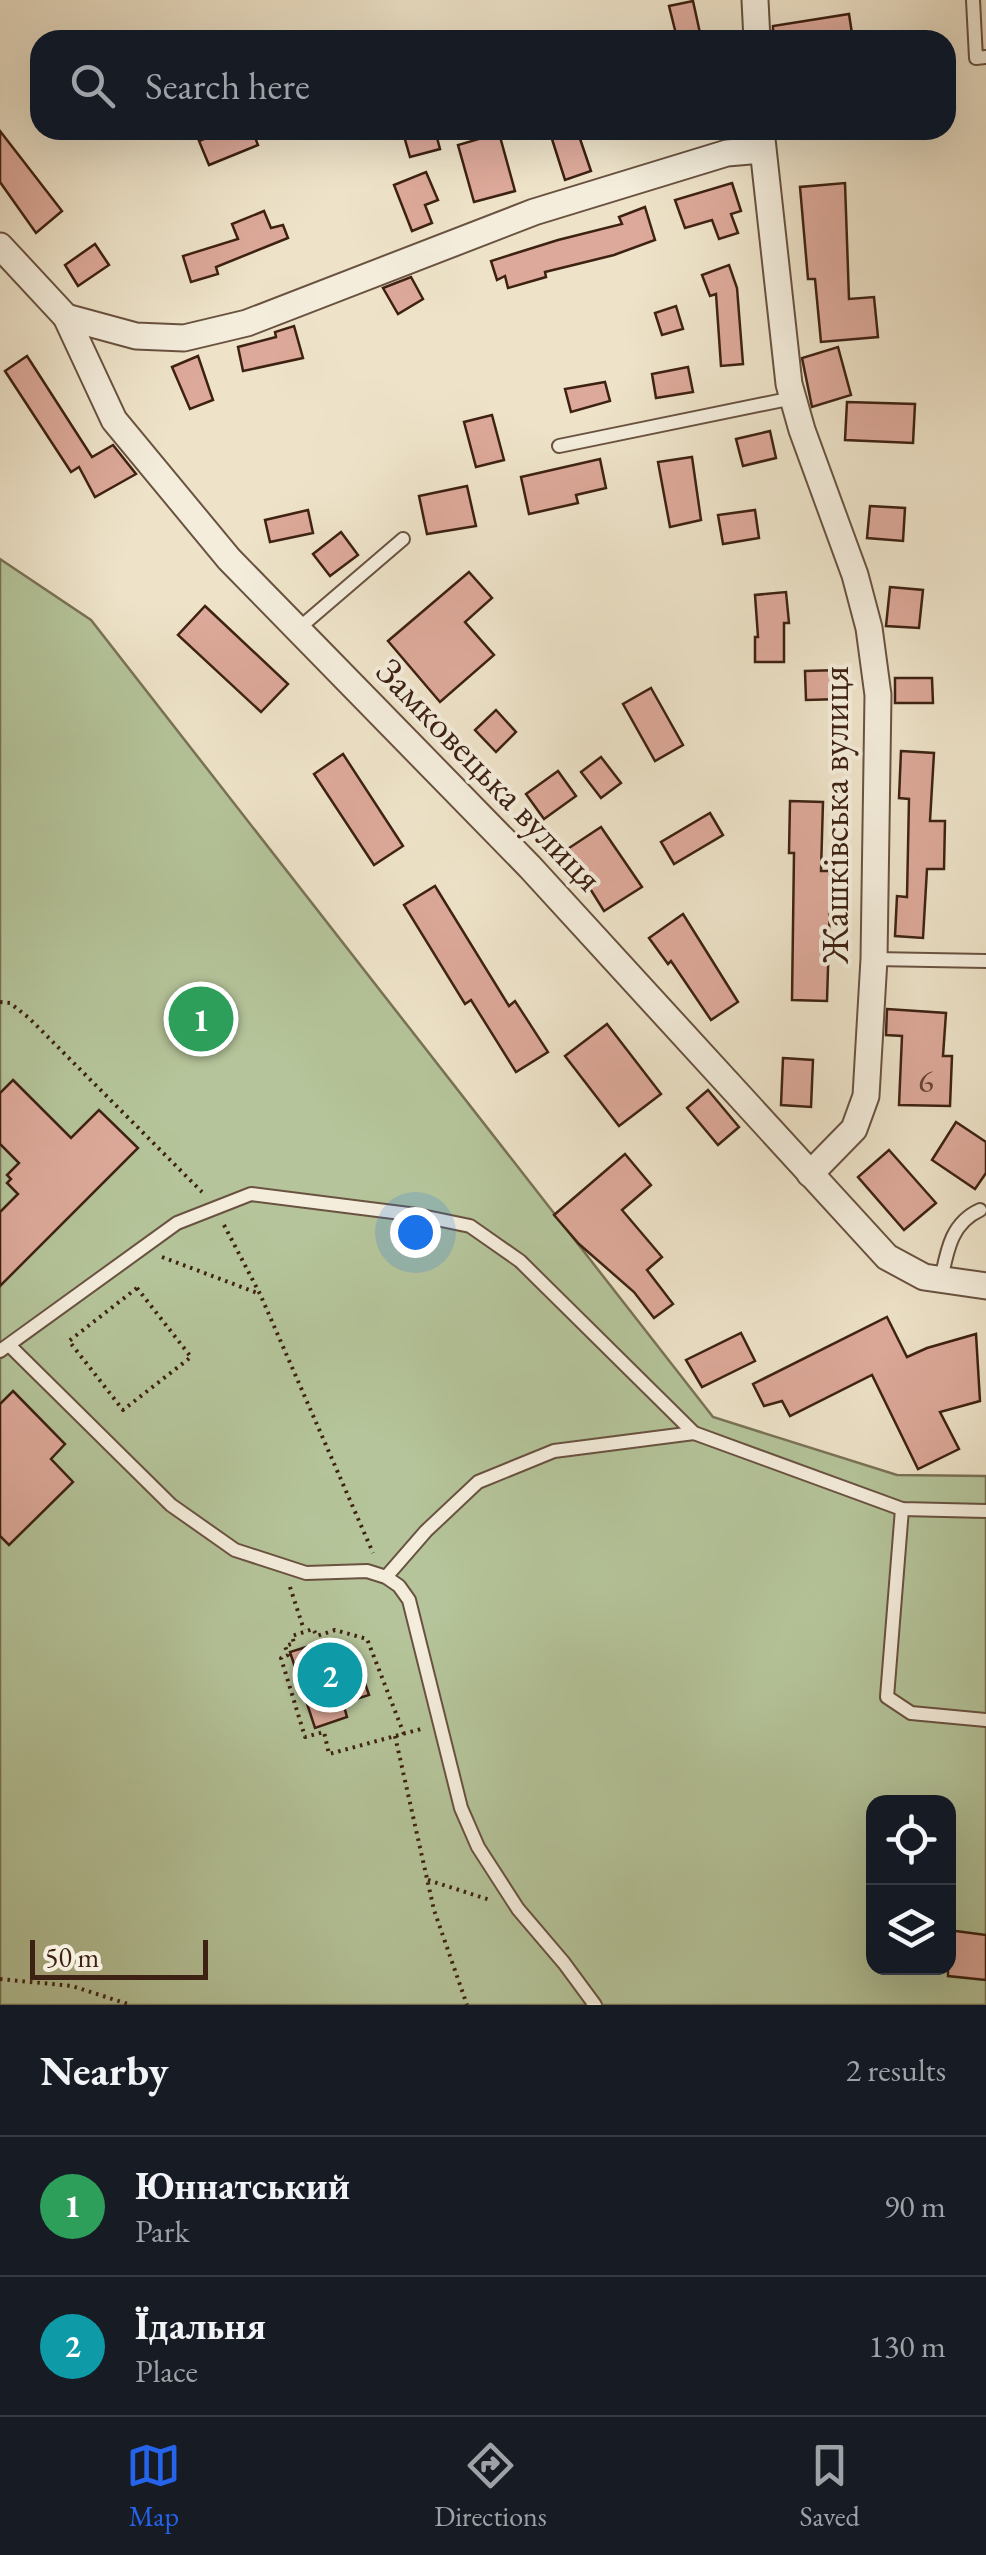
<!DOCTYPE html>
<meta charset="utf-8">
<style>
:root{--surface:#171b24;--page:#20242c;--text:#f1f3f6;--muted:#9ea1a6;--line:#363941;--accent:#2563eb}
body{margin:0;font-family:"EB Garamond",serif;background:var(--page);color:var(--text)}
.controls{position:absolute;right:30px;bottom:30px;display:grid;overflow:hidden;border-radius:20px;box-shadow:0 10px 40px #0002}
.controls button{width:90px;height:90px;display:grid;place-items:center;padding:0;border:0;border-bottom:2px solid var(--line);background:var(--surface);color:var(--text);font:50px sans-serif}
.scale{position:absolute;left:30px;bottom:25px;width:178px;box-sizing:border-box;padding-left:10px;border:5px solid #3d2112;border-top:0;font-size:28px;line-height:35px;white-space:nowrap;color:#3d2112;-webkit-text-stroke:8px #f4eddc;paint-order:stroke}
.you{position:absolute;left:415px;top:1232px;width:35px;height:35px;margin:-25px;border:8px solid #fff;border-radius:50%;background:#1a73e8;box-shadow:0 0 0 15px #1a73e833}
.badge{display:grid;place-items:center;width:65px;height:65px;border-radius:50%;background:var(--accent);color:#fff;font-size:32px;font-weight:700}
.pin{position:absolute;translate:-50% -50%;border:5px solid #fff;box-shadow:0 2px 10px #0006}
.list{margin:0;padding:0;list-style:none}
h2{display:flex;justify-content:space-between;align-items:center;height:130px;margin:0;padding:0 40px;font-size:42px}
h2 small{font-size:32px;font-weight:400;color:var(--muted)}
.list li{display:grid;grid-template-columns:65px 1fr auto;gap:30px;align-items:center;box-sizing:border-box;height:140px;padding:0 40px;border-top:2px solid var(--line)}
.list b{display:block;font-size:38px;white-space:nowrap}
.list p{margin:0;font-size:32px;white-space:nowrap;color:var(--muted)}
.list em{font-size:32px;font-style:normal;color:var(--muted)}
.icon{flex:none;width:55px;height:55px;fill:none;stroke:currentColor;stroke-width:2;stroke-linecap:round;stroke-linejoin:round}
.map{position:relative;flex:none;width:986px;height:2005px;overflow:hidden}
.search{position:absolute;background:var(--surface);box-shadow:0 10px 40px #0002;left:30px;right:30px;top:30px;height:110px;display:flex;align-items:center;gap:25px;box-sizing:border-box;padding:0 35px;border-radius:30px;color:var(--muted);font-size:38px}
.sheet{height:410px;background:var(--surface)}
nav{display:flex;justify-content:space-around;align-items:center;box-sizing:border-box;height:140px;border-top:2px solid var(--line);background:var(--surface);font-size:28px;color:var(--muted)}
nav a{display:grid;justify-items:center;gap:5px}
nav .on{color:var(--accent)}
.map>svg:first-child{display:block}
.green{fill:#b5c49a;stroke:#797256;stroke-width:2.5;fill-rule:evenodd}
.building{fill:#dda99a;stroke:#3d2112;stroke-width:2.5}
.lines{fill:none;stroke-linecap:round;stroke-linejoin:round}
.service-casing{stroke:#695240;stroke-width:16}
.minor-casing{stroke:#695240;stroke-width:29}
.path{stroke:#3d2112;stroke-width:4;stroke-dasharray:2.5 5;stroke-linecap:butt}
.service{stroke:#f4eddc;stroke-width:12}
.minor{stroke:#f4eddc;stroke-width:25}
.labels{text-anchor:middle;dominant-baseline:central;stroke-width:8;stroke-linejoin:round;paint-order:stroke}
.number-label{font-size:32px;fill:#654334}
.street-label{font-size:38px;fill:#3d2112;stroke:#f4eddc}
</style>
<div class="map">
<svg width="986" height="2005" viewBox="0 0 986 2005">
<rect width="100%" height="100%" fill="#eee3c9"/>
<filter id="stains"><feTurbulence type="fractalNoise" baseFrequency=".002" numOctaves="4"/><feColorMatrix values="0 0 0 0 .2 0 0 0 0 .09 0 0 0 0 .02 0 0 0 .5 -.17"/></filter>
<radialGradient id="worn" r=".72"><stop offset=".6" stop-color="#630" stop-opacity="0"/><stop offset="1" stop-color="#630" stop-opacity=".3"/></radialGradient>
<path class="green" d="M0,559L91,620L713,1417L897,1475L986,1476V2005H0ZM874,1802H948V1968H874Z"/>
<g class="building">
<path d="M693,1L700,33L677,38L669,6Z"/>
<path d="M849,14L853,40H773V26Z"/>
<path d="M225,130H252L258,145L209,165L199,141Z"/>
<path d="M424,130H435L440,149L410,157L404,136Z"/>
<path d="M569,130H577L591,171L565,180L551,136Z"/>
<path d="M0,131L62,211L36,233L0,182Z"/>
<path d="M499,133L515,191L474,202L458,145Z"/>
<path d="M426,172L438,200L425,205L432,223L412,231L394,185Z"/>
<path d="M732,183L741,211L731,214L738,233L719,239L712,220L685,228L675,200Z"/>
<path d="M845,183L849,299L874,297L878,337L821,342L815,279H808L800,187Z"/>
<path d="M645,207L655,240L614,255L545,272L546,277L508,288L505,276L497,280L491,261L558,240L622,224L619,217Z"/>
<path d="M264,211L271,228L283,225L288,238L216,267L218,274L191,282L183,256L238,239L232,224Z"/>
<path d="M95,244L109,265L78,286L65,265Z"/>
<path d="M729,265L737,288L743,364L721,366L716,294L710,296L702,275Z"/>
<path d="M411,277L423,299L398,314L383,288Z"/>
<path d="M676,306L683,329L662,335L655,313Z"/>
<path d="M294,326L303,358L243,371L238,347L276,337L275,332Z"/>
<path d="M838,347L851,395L812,407L802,358Z"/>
<path d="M27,356L92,457L113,445L136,474L95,497L79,467L71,472L5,371Z"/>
<path d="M198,356L213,400L190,409L172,367Z"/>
<path d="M688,367L693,392L656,398L652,374Z"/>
<path d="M605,382L610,401L571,412L565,389Z"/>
<path d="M847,402L915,404L913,443L845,440Z"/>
<path d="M492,415L504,460L476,467L464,422Z"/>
<path d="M770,431L776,458L743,466L736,439Z"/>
<path d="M692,457L701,520L670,527L658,462Z"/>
<path d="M600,459L606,488L576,495L578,503L529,514L521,477Z"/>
<path d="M467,486L476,526L427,534L419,496Z"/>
<path d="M870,506L905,508L903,541L867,538Z"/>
<path d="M308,510L313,533L270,542L265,520Z"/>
<path d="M755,510L759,538L723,544L718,515Z"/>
<path d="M341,532L358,555L330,576L313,554Z"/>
<path d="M469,572L492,598L465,622L494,655L440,702L388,641Z"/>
<path d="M890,587L923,590L919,628L886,626Z"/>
<path d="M786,592L789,623H784V662H755V637H758L755,595Z"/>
<path d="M205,606L288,684L261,712L178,635Z"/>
<path d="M840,670L841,699L806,700L805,671Z"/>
<path d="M895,678H932L933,703H895Z"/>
<path d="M651,688L683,745L655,761L623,704Z"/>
<path d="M496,710L516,732L496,752L475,730Z"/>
<path d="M901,751L934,753L930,821H945L944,869H927L923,938L895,936L897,896L907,897L909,799L899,798Z"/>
<path d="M343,754L403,846L374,865L314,774Z"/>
<path d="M601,757L621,783L601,798L581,772Z"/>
<path d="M558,771L576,796L544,819L526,794Z"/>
<path d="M790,801L823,802L821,871H831L827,1001L792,1000L794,853H789Z"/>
<path d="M710,813L723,835L674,864L661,842Z"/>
<path d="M601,827L642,887L604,911L566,850Z"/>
<path d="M435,886L509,1006L515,1001L548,1052L516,1072L471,1000L465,1004L404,905Z"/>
<path d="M683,914L738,1002L711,1020L671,961L668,964L649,938Z"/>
<path d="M887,1009L946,1013L943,1056H952L950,1106L899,1105L902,1036L886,1035Z"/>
<path d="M607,1024L661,1094L619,1126L565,1056Z"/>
<path d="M783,1058L813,1060L811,1107L781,1105Z"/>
<path d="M13,1080L71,1138L99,1110L138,1148L0,1286V1212L18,1194L7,1183L11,1179L7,1175L19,1163L0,1144V1093Z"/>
<path d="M708,1090L739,1127L718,1145L687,1108Z"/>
<path d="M956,1122L986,1142V1173L975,1189L932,1160Z"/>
<path d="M889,1150L936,1203L904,1230L858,1177Z"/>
<path d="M625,1154L651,1185L622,1210L662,1257L647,1270L673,1304L654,1318L634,1292L579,1244L554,1215Z"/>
<path d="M887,1317L907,1357L927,1348L976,1334L980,1401L940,1412L959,1449L918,1469L872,1375L790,1416L782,1401L764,1406L753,1384Z"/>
<path d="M741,1333L755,1361L702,1387L686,1360Z"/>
<path d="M13,1391L65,1444L51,1459L73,1482L9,1545L0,1536V1404Z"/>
<path d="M322,1642L327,1656L353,1648L369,1695L343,1703L347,1717L315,1728L290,1652Z"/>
<path d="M948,1930L986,1935V1980L948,1976Z"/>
</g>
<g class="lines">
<g class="service-casing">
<g id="service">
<path d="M973,0L976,58L986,57"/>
<path d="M559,446L793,398"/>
<path d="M298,629L403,539"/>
<path d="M874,959L986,961"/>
<path d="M941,1280C947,1251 951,1223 980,1210"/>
<path d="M10,1346L171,1505L235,1550L306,1573L367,1571L386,1577L399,1586L409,1600L461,1808L478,1847L518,1909L564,1963L595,2005"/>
<path d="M0,1351L177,1223L251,1194L417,1215L470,1226L520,1261L694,1433L902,1509L986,1511"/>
<path d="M902,1509L887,1697L911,1713L986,1720"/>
<path d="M386,1577L426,1531L478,1482L554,1451L694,1433"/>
</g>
</g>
<g class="minor-casing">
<g id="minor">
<path d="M755,0L757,40"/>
<path d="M761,130L789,384L802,430L855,575L869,628L878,695L874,959L866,1096L854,1129L810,1174"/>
<path d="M0,246L66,317L114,420L229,559L530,867L887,1257L924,1277L986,1286"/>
<path d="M66,317L136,336L184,338L247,323L534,212L727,153L762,150"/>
</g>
</g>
<g class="path">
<path d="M0,1002L10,1003L29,1018L202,1192"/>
<path d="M224,1225L260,1294L373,1553"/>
<path d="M162,1257L260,1294"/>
<path d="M137,1288L191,1357L123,1410L69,1341Z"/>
<path d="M290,1587L304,1630"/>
<path d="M404,1734L367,1639L335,1630L317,1636L313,1629L292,1636L294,1643L285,1646L288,1655L281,1658L305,1737L324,1732L329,1754L421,1729"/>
<path d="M395,1736L434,1910L467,2005"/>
<path d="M428,1880L490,1900"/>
<path d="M0,1979L72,1986L131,2005"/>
</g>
<use href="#service" class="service"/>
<use href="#minor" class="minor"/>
</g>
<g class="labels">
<g class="number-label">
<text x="926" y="1081">6</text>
</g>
<g class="street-label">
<text transform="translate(490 774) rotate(46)">Замковецька вулиця</text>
<text transform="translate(834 815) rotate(-90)">Жашківська вулиця</text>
</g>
</g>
<rect width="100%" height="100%" filter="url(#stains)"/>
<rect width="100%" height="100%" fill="url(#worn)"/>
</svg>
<div class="controls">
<button><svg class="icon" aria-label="locate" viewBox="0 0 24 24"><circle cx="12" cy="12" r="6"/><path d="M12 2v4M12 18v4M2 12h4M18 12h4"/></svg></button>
<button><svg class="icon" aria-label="layers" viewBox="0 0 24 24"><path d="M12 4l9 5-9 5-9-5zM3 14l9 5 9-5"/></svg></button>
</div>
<div class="scale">50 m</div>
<div class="you"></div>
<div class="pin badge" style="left:201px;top:1019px;background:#2e9e5b">1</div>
<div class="pin badge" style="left:330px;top:1675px;background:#0f9aa8">2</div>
<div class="search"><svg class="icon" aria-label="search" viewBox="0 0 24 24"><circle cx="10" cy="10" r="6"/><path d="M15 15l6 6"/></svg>Search here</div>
</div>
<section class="sheet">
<h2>Nearby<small>2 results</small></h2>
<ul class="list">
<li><span class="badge" style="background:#2e9e5b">1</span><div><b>Юннатський</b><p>Park</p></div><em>90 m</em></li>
<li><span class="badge" style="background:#0f9aa8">2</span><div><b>Їдальня</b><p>Place</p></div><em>130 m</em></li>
</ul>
</section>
<nav>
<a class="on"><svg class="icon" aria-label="map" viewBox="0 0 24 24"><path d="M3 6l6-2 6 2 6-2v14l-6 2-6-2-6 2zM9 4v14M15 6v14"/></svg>Map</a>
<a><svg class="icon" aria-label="directions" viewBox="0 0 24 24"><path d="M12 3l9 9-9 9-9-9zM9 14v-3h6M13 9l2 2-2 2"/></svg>Directions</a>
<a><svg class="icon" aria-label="saved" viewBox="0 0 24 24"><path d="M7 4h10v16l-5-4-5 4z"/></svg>Saved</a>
</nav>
